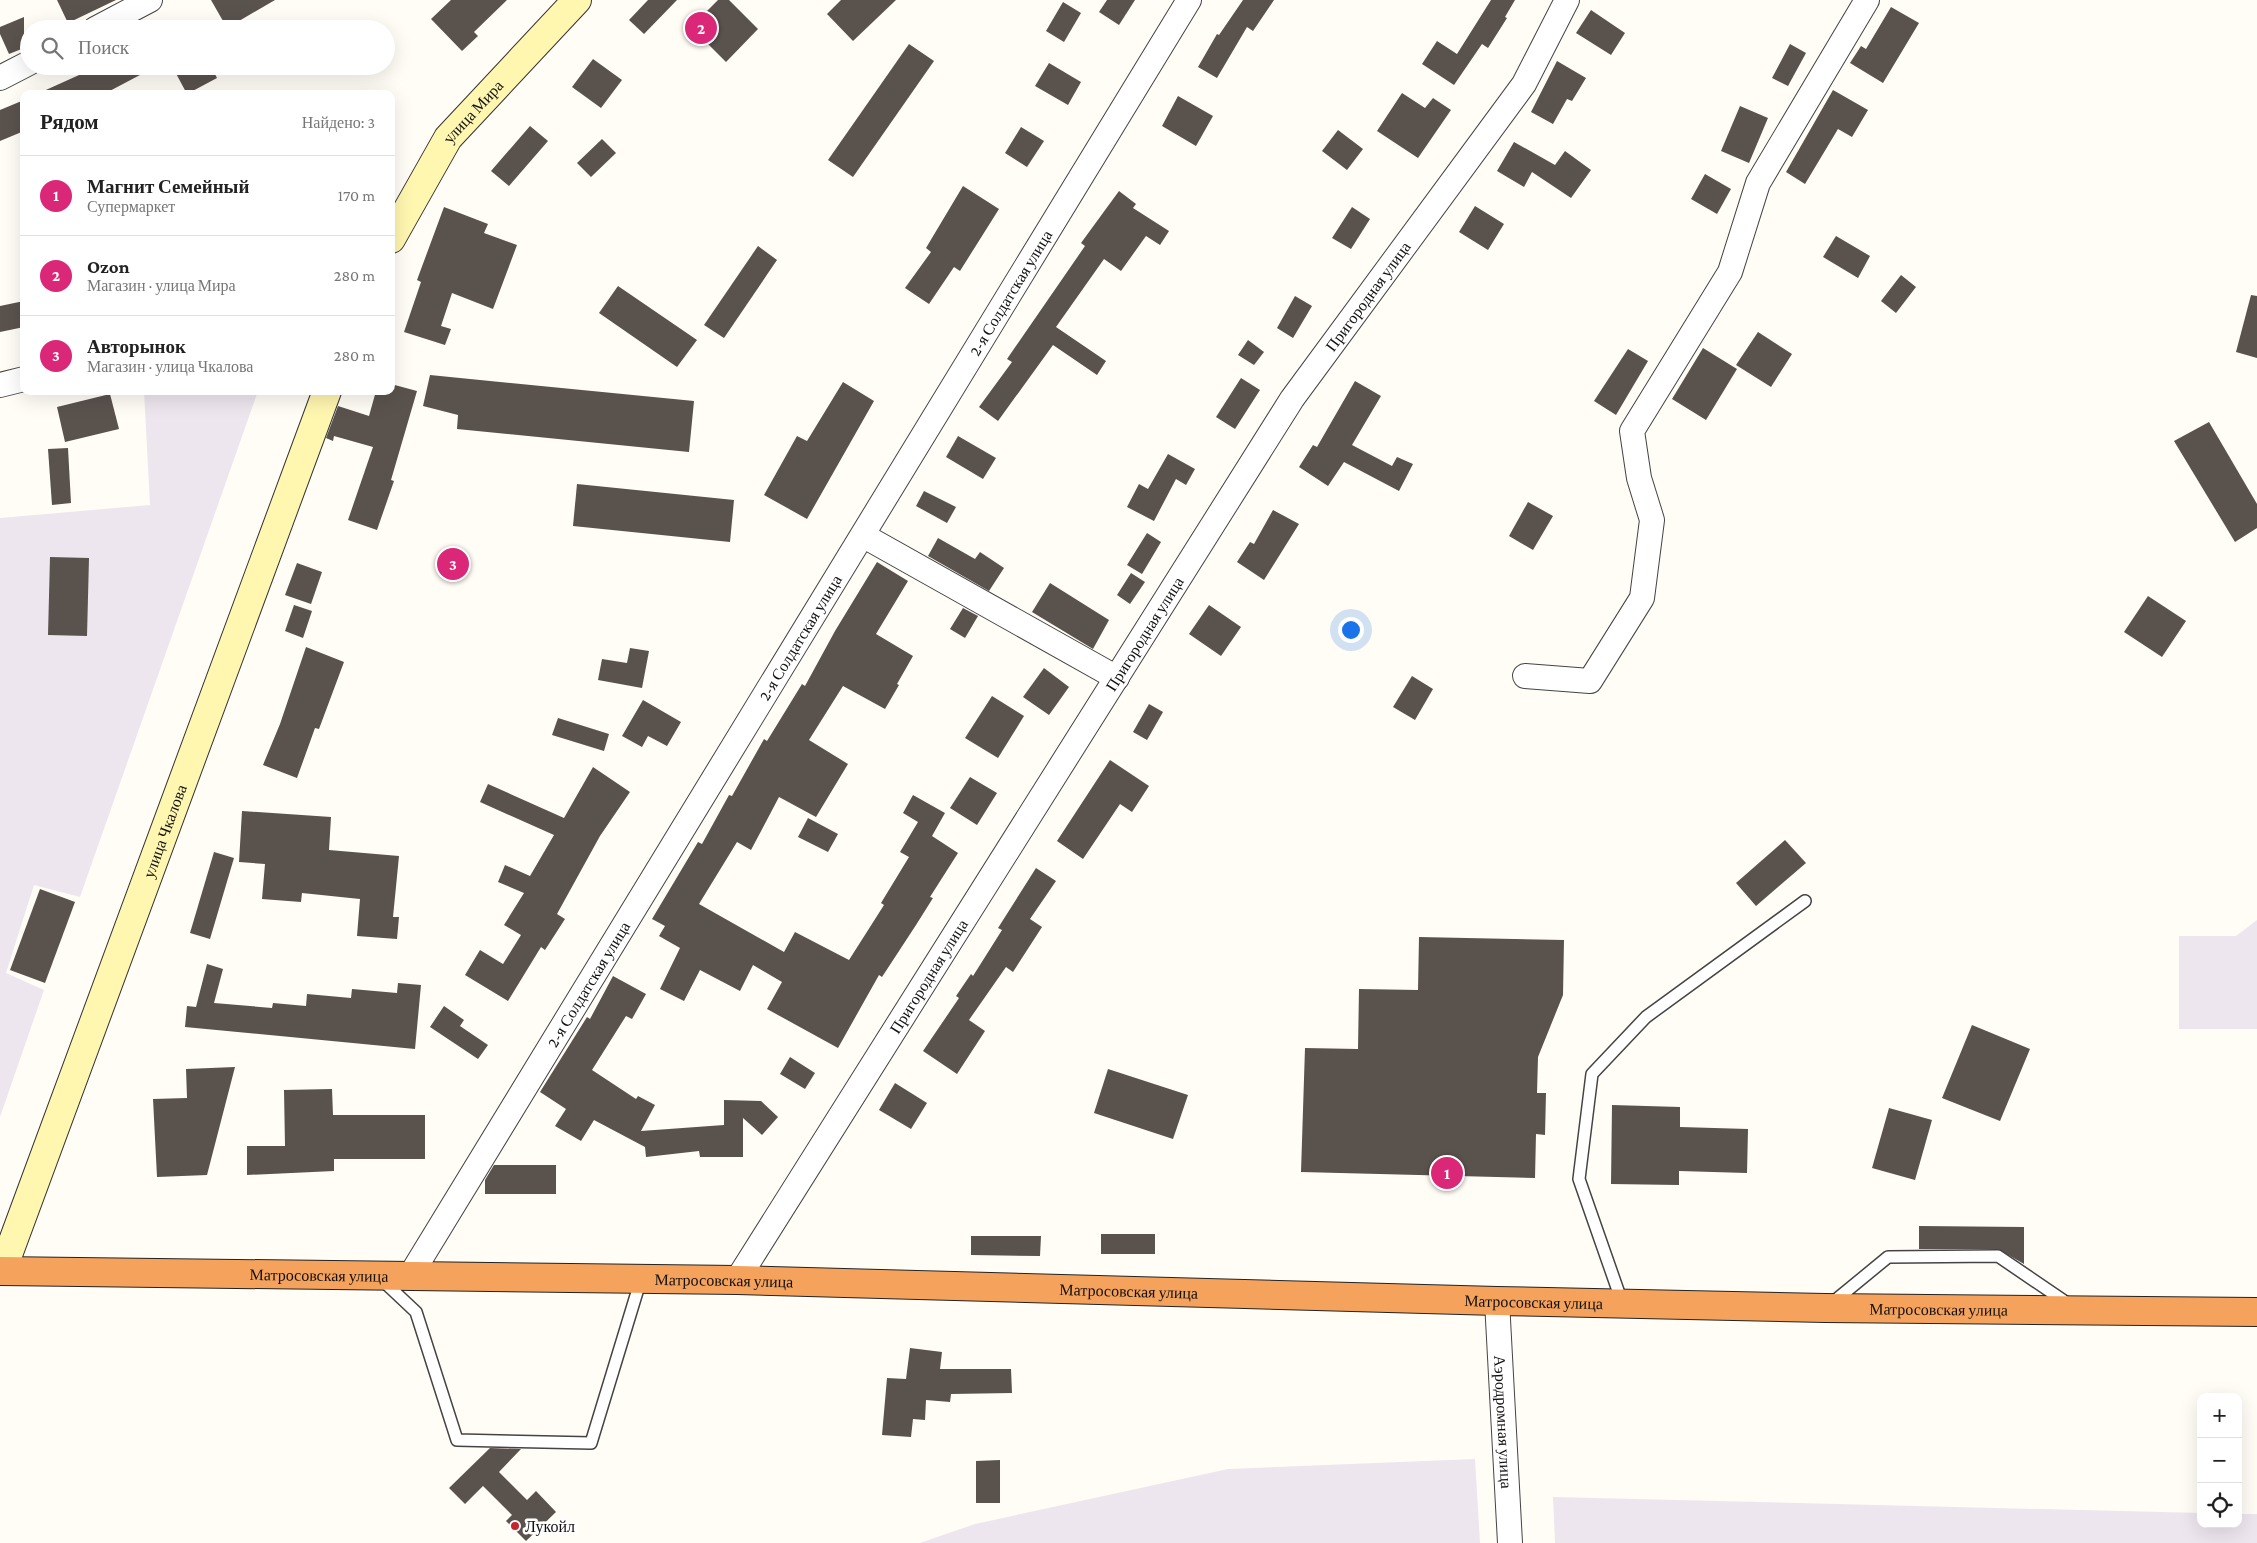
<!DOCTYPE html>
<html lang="ru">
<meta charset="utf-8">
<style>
:root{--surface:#fff;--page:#f2f2f2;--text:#222;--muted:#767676;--line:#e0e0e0;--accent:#db2777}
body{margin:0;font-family:"Crimson Pro",serif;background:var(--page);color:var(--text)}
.controls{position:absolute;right:15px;bottom:15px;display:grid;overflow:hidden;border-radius:10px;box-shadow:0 5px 20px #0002}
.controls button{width:45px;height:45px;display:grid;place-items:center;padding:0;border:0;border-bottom:1px solid var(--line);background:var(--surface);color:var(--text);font:25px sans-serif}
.you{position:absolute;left:1350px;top:629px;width:18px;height:18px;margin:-12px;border:4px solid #fff;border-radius:50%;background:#1a73e8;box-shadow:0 0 0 8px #1a73e833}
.badge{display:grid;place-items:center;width:32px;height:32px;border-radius:50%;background:var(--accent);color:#fff;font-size:16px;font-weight:700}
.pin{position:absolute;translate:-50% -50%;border:2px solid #fff;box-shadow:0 1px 5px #0006}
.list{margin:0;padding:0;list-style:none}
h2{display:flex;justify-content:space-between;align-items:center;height:65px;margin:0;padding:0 20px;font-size:21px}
h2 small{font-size:16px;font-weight:400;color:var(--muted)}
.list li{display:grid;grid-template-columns:32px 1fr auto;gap:15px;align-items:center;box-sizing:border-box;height:80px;padding:0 20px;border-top:1px solid var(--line)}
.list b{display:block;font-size:19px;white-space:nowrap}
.list p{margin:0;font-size:16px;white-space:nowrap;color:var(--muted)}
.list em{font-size:16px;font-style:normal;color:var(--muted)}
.icon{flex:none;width:28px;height:28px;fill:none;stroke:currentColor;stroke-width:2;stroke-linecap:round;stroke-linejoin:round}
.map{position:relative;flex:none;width:2257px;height:1543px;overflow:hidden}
.search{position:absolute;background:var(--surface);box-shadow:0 5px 20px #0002;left:20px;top:20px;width:375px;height:55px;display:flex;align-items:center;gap:12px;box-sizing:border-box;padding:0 18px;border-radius:28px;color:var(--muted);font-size:19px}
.panel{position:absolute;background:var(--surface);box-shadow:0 5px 20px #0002;left:20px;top:90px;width:375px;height:305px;border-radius:10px}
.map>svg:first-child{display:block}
.industrial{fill:#eee6ef}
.building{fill:#5a524d}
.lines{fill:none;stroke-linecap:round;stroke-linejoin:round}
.lane-casing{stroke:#444;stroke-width:14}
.street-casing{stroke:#444;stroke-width:26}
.secondary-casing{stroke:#333;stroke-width:30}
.highway-casing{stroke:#222;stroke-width:30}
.lane{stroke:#fff;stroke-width:11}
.street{stroke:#fff;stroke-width:24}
.secondary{stroke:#fff6b0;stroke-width:28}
.highway{stroke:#f5a25d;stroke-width:28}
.poi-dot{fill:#c4262e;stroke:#fff;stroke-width:2}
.labels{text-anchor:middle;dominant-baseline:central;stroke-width:5;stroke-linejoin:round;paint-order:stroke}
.street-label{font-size:16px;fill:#111;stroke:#fff}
.poi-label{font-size:16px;fill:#111;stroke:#fff;text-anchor:start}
</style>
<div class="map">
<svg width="2257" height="1543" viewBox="0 0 2257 1543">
<rect width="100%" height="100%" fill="#fffdf5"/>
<g class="industrial">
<path d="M144,391H258L80,897L34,885L6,973L44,990L0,1117V518L150,505Z"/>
<path d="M2257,920V1029H2179V936H2236Z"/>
<path d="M1475,1459L1480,1543H920L975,1524L1228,1469Z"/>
<path d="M1553,1497L2201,1513V1524H2238V1514H2257V1543H1555Z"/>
</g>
<g class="building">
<path d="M57,0H116L68,23Z"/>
<path d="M211,0H275L227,28Z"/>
<path d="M451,0H507L474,32L478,36L462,51L431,19Z"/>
<path d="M648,0H677L644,34L629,20Z"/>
<path d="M718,0H729L758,29L726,62L691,27Z"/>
<path d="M841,0H896L853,41L827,14Z"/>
<path d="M1107,0H1135L1119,25L1099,12Z"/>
<path d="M1243,0H1274L1253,31L1247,27L1217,78L1198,67L1217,34L1219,35Z"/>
<path d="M1491,0H1515L1505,17L1507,18L1488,48L1482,44L1454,85L1422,64L1437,41L1457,54Z"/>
<path d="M1063,2L1081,13L1064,42L1046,31Z"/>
<path d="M1891,7L1919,23L1883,83L1850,63L1861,46L1866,49Z"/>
<path d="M1591,10L1625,33L1611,55L1576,33Z"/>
<path d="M24,17V48L9,54L0,34V27Z"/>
<path d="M909,44L934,61L853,177L828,160Z"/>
<path d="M1790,44L1806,53L1788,86L1772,78Z"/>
<path d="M593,59L622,80L601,108L572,87Z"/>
<path d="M1557,61L1586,78L1572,101L1567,99L1553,124L1531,112Z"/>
<path d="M1049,63L1081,82L1068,105L1035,86Z"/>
<path d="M99,66H157L104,94H37Z"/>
<path d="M172,66H211L217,78L187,94Z"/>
<path d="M1833,90L1868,110L1852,137L1838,129L1805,184L1786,172Z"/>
<path d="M1402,93L1425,108L1433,98L1451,110L1418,158L1377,131Z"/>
<path d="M1178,96L1213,116L1196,146L1162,126Z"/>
<path d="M24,100V131L0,141V110Z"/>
<path d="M1740,106L1768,118L1749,163L1721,151Z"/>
<path d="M530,126L548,141L509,186L491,171Z"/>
<path d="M1021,127L1044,141L1027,167L1005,153Z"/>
<path d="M1338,130L1363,149L1347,170L1322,151Z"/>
<path d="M602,139L616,153L591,177L577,163Z"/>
<path d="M1514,142L1555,165L1565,151L1591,170L1571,198L1532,172L1524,187L1497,171Z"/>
<path d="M1705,174L1731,189L1717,214L1691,199Z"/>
<path d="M963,186L999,209L960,271L954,267L929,304L905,288L931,252L926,248Z"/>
<path d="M1119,191L1136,204L1133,208L1169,231L1160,245L1146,236L1121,271L1104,259L1056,327L1106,361L1097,375L1053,345L998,421L979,407L1012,362L1007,359L1085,246L1081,243Z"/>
<path d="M1475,206L1504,224L1488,250L1459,232Z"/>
<path d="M444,207L488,224L484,233L517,245L493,309L452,293L441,326L451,329L445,345L404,332L421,282L417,280Z"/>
<path d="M1352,207L1370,219L1351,249L1332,238Z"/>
<path d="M1836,236L1870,256L1858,278L1823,257Z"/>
<path d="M758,246L777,260L724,338L704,325Z"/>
<path d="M1901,275L1916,287L1896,313L1881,301Z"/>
<path d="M618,286L697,340L677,367L599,313Z"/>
<path d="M2251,295L2257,296V358L2236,352Z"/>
<path d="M1295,296L1312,306L1293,338L1277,328Z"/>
<path d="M24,301V327L0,332V306Z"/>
<path d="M1758,332L1792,354L1771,387L1736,365Z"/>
<path d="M1248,340L1264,352L1254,365L1238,355Z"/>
<path d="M1703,348L1737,369L1706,420L1672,399Z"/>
<path d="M1628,349L1648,361L1616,415L1594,401Z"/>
<path d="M430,375L694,401L689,452L457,429L458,415L423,406Z"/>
<path d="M1241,378L1260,390L1235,429L1216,417Z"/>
<path d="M1355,381L1381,396L1352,445L1392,466L1397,457L1413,464L1399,491L1344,462L1328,486L1299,467L1313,445L1317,447Z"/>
<path d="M843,382L874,401L807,519L764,495L797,436L807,441Z"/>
<path d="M391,384L417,391L391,480L394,481L377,530L348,520L373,447L334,436L333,441L326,438L338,406L369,416L376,391H391Z"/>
<path d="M110,394L119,429L65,442L57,407Z"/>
<path d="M2209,422L2257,504V528L2235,542L2174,441Z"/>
<path d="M958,436L996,458L983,479L946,457Z"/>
<path d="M68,448L71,503L52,505L48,449Z"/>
<path d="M1168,454L1195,469L1186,485L1176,479L1154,521L1127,507L1139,484L1148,489Z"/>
<path d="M577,484L734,500L730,542L573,526Z"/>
<path d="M924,491L956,507L947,523L916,506Z"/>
<path d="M1528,502L1553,516L1533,550L1509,536Z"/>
<path d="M1273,510L1299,524L1264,580L1237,562L1250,542L1254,544Z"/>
<path d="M1147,533L1161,542L1142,574L1127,565Z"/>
<path d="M938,538L975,559L980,552L1004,568L989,591L928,556Z"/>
<path d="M50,557L89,558L87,636L48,635Z"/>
<path d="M877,562L908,581L876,634L913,656L897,684L899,685L885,709L843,686L809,740L848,764L816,817L779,797L751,850L737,842L699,904L784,952L795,932L849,960L884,905L881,903L909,857L900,852L918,822L903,813L913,795L945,813L932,836L958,853L930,897L933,898L916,925L882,977L879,975L838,1048L767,1009L782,982L753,965L740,991L700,970L684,1001L660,989L680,948L659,936L665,926L652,919L698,842L702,844L729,795L732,796L764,739L767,741L802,684L805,686L835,631Z"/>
<path d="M297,563L322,572L311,604L285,595Z"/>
<path d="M1131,573L1145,582L1130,604L1117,595Z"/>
<path d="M1050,583L1109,620L1093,649L1032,612Z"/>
<path d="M2148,596L2186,621L2162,657L2124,632Z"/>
<path d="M294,605L312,611L303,638L285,631Z"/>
<path d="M1209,605L1241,627L1221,656L1189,634Z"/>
<path d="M963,608L978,616L965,638L950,629Z"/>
<path d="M306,647L344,662L319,729L315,728L297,778L263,765L280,724Z"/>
<path d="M630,648L649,651L642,688L598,680L602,659L627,663Z"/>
<path d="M1044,668L1069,687L1049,715L1023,697Z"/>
<path d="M1412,676L1433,689L1415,720L1393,707Z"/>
<path d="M992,696L1024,716L998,758L965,738Z"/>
<path d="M643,700L681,722L667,746L648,736L642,747L622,736Z"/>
<path d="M1149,704L1163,712L1147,740L1133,732Z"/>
<path d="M558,718L609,734L604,751L552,735Z"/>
<path d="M1110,760L1149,786L1132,812L1120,804L1083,859L1057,841Z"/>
<path d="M593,767L630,792L600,836L557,914L565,919L545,950L541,947L508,1001L465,975L480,950L503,964L521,935L504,925L524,893L498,882L505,865L530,876L554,835L480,802L488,784L564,818Z"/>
<path d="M970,777L997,793L977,825L950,808Z"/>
<path d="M242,811L331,817L329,850L399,856L393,917H399L397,939L357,936L360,899L302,893L301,902L262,899L265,864L239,862Z"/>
<path d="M808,818L838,834L828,852L798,837Z"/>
<path d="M1785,840L1806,863L1756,906L1736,883Z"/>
<path d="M214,852L234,858L210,939L190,933Z"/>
<path d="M1036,868L1056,881L1030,919L1042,927L1013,972L1006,967L969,1020L985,1031L957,1074L923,1051L959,998L956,996L971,974L973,976L1002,930L998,928Z"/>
<path d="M40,889L75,902L45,983L10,970Z"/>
<path d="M1419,937L1564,940L1563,995L1538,1057L1537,1093H1546L1545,1135L1536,1134L1535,1178L1301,1172L1305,1048L1358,1049L1359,989L1418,990Z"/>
<path d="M207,964L223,969L214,1003L272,1008L273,1003L306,1006L307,994L351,998L352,989L397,993L398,983L421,985L415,1049L185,1027L187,1006L196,1007Z"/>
<path d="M613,976L646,994L632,1019L626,1016L592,1070L636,1099L638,1096L655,1105L641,1131L724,1125V1100L761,1101L778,1117L762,1135L743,1118V1157H700L699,1151L646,1157L645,1147L594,1120L581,1141L555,1126L566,1109L540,1092L587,1017L590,1019Z"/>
<path d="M444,1006L464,1020L460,1026L488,1045L478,1059L430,1027Z"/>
<path d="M1972,1025L2030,1049L2000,1121L1942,1098Z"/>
<path d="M790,1057L815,1073L805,1089L780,1074Z"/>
<path d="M235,1067L207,1175L157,1177L153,1099L187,1098L186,1069Z"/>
<path d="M1108,1069L1188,1095L1173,1139L1094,1113Z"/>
<path d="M895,1083L927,1103L911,1129L879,1110Z"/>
<path d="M332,1089L333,1115H425V1159H334V1171L247,1175V1146H285L284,1090Z"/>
<path d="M1612,1105L1680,1107V1127L1748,1129L1747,1173L1679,1171V1185L1611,1184Z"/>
<path d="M1889,1108L1932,1120L1915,1180L1872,1168Z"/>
<path d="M494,1165H556V1194H485V1180Z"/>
<path d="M1919,1226L2024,1227V1264L1998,1249H1919Z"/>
<rect x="1101" y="1234" width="54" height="20"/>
<path d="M971,1236H1041L1040,1256L971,1255Z"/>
<path d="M910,1348L942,1352L940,1369H1011L1012,1393L951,1394L950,1402L926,1400L925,1420L913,1419L911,1437L882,1435L887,1378L906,1379Z"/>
<path d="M490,1448L521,1449L499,1472L527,1500L536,1491L556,1512L526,1541L506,1521L512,1515L483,1486L465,1504L449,1488Z"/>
<path d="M1000,1460V1503H976V1461Z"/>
</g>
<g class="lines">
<g class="lane-casing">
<g id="lane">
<path d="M382,1280L416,1312L457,1440L591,1443L641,1279"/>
<path d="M1622,1302L1579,1179L1592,1074L1646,1017L1805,901"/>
<path d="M1832,1303L1888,1257L1998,1256L2070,1305"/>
</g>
</g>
<g class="street-casing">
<g id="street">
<path d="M95,29L150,0"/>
<path d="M0,78L29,63"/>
<path d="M0,385L24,379"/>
<path d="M864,536L1117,678"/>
<path d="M1525,676L1590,681L1642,598L1652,520L1639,478L1632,431L1730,272L1758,183L1867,0"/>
<path id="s1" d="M410,1276L1189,0"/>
<path id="s2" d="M737,1280L1292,399L1524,84L1567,0"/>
<path id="s3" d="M1497,1301L1510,1543"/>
</g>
</g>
<g class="secondary-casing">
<g id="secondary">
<path id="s4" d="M391,239L448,138L577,0"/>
<path id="s5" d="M2,1271L327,391"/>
</g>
</g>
<g class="highway-casing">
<g id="highway">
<path id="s6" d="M0,1271L737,1280L1497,1301L1825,1308L2257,1312"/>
</g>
</g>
<use href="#lane" class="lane"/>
<use href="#street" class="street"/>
<use href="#secondary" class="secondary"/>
<use href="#highway" class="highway"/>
</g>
<circle class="poi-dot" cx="515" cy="1526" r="5"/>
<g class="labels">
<g class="street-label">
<text stroke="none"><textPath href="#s4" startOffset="152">улица Мира</textPath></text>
<text stroke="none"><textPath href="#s1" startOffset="1152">2-я Солдатская улица</textPath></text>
<text stroke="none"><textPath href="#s2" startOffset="1169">Пригородная улица</textPath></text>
<text stroke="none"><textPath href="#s2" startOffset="764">Пригородная улица</textPath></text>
<text stroke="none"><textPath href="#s1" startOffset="748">2-я Солдатская улица</textPath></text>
<text stroke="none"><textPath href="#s5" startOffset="469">улица Чкалова</textPath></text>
<text stroke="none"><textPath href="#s2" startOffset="359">Пригородная улица</textPath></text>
<text stroke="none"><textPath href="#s1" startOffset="342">2-я Солдатская улица</textPath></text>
<text stroke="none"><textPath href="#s6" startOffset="319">Матросовская улица</textPath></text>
<text stroke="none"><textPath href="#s6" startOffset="724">Матросовская улица</textPath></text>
<text stroke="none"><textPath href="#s6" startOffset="1129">Матросовская улица</textPath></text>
<text stroke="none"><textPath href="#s6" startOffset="1534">Матросовская улица</textPath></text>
<text stroke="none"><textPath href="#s6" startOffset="1939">Матросовская улица</textPath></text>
<text stroke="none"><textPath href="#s3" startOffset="121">Аэродромная улица</textPath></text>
</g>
<g class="poi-label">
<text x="525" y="1526">Лукойл</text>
</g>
</g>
</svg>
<div class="controls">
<button>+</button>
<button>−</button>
<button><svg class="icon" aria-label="locate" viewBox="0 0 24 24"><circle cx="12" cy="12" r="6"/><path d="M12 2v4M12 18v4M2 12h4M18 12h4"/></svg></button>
</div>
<div class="you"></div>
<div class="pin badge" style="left:1447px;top:1173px">1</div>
<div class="pin badge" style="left:701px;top:28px">2</div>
<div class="pin badge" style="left:453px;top:564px">3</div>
<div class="search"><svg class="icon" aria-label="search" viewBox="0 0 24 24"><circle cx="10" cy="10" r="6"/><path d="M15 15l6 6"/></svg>Поиск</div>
<section class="panel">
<h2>Рядом<small>Найдено: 3</small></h2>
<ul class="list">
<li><span class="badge">1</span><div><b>Магнит Семейный</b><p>Супермаркет</p></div><em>170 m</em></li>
<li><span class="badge">2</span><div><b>Ozon</b><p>Магазин · улица Мира</p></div><em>280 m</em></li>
<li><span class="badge">3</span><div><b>Авторынок</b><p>Магазин · улица Чкалова</p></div><em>280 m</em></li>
</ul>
</section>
</div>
